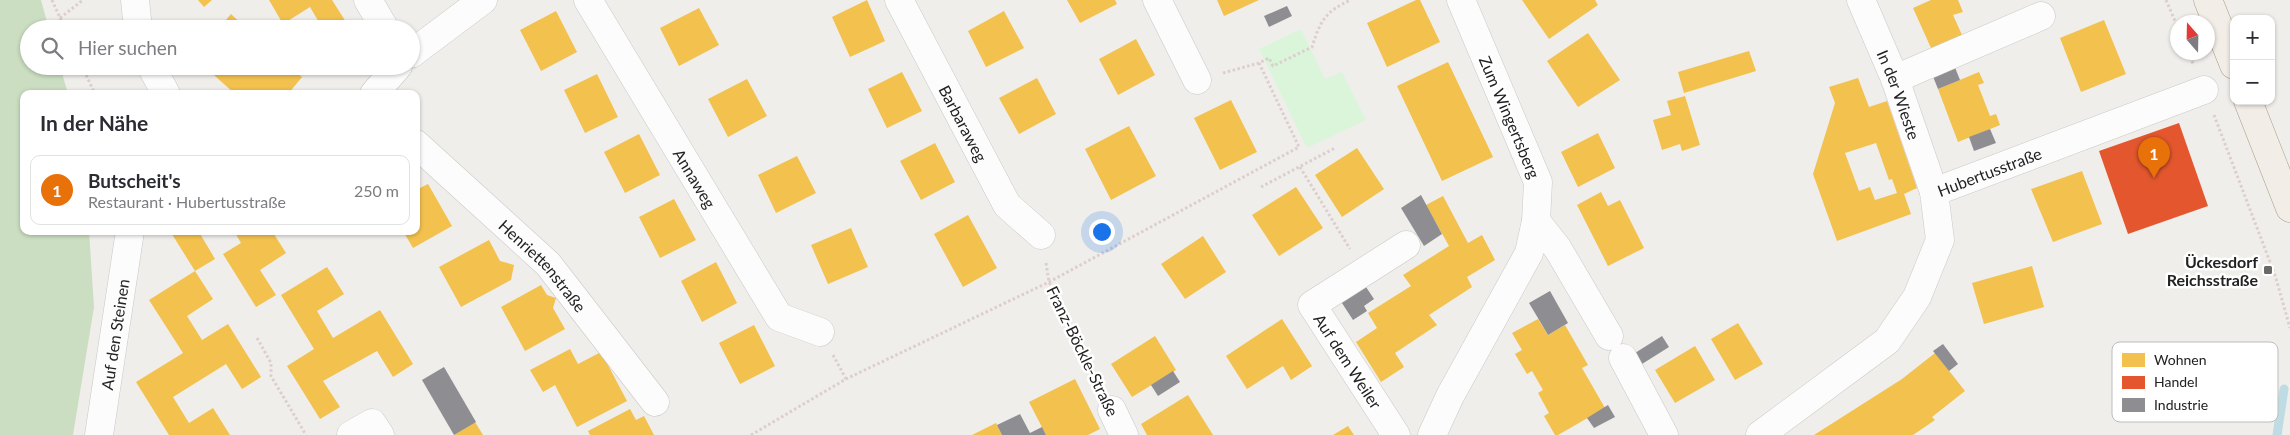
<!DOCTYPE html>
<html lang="de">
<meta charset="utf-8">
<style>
:root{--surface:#fff;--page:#f2f2f3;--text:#2b2b33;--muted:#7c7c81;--line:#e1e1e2;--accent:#0f766e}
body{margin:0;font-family:Lato,sans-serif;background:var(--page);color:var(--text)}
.controls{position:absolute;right:15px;top:15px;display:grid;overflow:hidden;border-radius:10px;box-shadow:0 1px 4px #0004}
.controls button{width:45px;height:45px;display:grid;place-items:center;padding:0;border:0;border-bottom:1px solid var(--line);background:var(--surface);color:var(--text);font:25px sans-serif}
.compass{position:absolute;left:2170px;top:15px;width:45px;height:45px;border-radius:50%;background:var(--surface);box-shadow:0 1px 4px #0004;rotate:340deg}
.you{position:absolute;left:1101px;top:231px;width:18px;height:18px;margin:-12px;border:4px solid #fff;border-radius:50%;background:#1a73e8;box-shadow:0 0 0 8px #1a73e833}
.badge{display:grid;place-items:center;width:32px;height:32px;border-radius:50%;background:var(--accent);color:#fff;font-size:16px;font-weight:700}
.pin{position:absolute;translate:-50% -41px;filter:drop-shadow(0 1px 2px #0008)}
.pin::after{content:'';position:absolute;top:26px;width:18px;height:15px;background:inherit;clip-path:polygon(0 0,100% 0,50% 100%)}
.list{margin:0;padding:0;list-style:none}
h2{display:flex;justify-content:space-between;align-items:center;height:65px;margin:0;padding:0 20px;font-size:21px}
h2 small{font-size:16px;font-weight:400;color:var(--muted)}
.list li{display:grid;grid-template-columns:32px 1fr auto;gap:15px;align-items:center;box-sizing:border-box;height:70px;margin:0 10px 10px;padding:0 10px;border:1px solid var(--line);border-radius:10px}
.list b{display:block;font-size:19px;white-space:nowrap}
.list p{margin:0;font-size:16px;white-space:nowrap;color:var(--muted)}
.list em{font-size:16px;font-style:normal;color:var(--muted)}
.icon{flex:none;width:28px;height:28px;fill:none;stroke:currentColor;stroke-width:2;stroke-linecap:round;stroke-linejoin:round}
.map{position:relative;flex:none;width:2290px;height:435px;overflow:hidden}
.search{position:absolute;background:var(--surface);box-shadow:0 1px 4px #0004;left:20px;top:20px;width:400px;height:55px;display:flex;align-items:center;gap:12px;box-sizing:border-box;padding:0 18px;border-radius:28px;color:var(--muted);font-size:19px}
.panel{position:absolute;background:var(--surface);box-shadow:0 1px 4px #0004;left:20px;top:90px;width:400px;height:145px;border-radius:10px}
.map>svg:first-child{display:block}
.forest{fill:#cbdec1}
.park{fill:#daf5da}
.homes{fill:#f2c14e;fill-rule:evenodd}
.shops{fill:#e4572e}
.industry{fill:#8d8d92}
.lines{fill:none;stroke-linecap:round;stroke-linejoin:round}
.stream{stroke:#bfdbe3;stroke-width:9}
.minor-casing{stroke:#c9c8c7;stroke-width:29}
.major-casing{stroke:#a79c86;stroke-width:29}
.path{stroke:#dccecd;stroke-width:3;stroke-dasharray:2.5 2.5;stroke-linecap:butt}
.minor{stroke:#fdfcfc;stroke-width:28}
.major{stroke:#f3ede7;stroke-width:28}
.poi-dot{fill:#6a6968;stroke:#fff;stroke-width:2}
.labels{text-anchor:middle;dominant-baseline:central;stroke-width:5;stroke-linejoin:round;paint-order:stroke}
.street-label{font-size:16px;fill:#222;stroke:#fff}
.poi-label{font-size:16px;font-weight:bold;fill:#222;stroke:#fff;text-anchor:end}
.key{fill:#fff;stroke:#bdbdbd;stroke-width:1}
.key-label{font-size:14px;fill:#222}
</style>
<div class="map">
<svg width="2290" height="435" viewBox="0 0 2290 435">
<rect width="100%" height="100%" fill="#f0eeeb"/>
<path class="forest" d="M0,0H41L49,29H29V66H60L68,94H24V231H89L94,307L73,435H0Z"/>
<path class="park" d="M1301,29L1325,79L1342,72L1366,120L1307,148L1259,49Z"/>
<g class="homes">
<path d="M198,0H212L204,7Z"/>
<path d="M269,0H332L346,22L335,29H323L310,7L283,24Z"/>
<path d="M867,0L885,41L850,57L832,17Z"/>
<path d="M1067,0H1115L1117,4L1080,23Z"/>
<path d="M1217,0H1259L1224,16Z"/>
<path d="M1416,0H1420L1440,42L1387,67L1367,23Z"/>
<path d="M1522,0H1595L1598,5L1549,39Z"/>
<path d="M1931,0H1958L1963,12L1953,15L1962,35L1931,48L1913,8Z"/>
<path d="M699,8L719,45L679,66L660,28Z"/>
<path d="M556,11L577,52L541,71L520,30Z"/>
<path d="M1004,11L1024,48L986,67L968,31Z"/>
<path d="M231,14L247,29H218Z"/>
<path d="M2104,20L2126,74L2081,92L2060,38Z"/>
<path d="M1588,33L1620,80L1578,107L1547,61Z"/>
<path d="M1136,39L1155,75L1118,95L1099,59Z"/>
<path d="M1749,51L1756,71L1684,93L1678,72Z"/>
<path d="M1448,62L1493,157L1442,181L1397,86Z"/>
<path d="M204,66H289L302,77L288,94H235Z"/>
<path d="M902,72L922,111L887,128L868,89Z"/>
<path d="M1979,72L1984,83L1978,85L1990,116L1996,114L2000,125L1958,142L1938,89Z"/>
<path d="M597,74L618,117L585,133L564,90Z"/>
<path d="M1037,78L1056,114L1019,134L999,98Z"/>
<path d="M1858,78L1869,107L1887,101L1917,188L1904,194L1911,214L1837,241L1813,174L1835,103L1829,87ZM1876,143L1889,180L1892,179L1897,193L1875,200L1870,187L1859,191L1845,153Z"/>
<path d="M747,79L767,116L728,137L708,99Z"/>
<path d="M1685,96L1700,145L1682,151L1680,144L1662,150L1653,120L1671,115L1667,101Z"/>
<path d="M1231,100L1257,152L1220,170L1194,118Z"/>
<path d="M1129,126L1156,176L1111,200L1085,149Z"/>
<path d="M1598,133L1615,168L1578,187L1561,152Z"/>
<path d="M639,134L660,175L625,193L604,152Z"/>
<path d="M935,143L955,182L921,200L900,161Z"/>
<path d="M1357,148L1384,189L1342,217L1315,175Z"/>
<path d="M797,156L816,193L776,213L758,175Z"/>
<path d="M2082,171L2102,224L2053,242L2031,189Z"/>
<path d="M428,184L452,226L413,248L403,231H416V190Z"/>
<path d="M1296,187L1323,228L1279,256L1252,215Z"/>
<path d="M1601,192L1608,206L1620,200L1644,248L1608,266L1577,205Z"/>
<path d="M1443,196L1468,243L1482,235L1495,260L1467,277L1472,287L1429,315L1437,325L1395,353L1404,367L1381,382L1356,342L1377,328L1368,313L1411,286L1403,275L1449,246L1426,205Z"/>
<path d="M674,199L696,240L660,258L639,217Z"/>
<path d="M968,215L997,268L963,287L934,234Z"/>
<path d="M851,228L868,267L828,284L811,245Z"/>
<path d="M170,231H201L199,232L215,259L195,271Z"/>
<path d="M234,231H272L286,253L260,270L276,295L256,307L223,254L241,243Z"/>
<path d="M1203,236L1226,272L1185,299L1161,264Z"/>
<path d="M489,240L500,261L514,265L511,280L461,307L439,267Z"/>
<path d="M716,262L737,303L702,322L681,281Z"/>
<path d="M2032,266L2044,307L1984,324L1972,283Z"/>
<path d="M327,267L344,294L317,311L333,338L380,310L413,364L393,377L377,351L323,381L340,407L320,419L287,366L314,349L281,295Z"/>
<path d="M195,271L213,299L187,316L202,340L228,324L261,377L242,389L226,364L173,397L189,423L213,408L230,435H169L136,382L183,353L149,300Z"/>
<path d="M541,285L547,295L556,298L553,308L565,329L525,351L501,307Z"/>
<path d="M1282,319L1312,366L1291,380L1283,366L1247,389L1226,356Z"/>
<path d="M1538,319L1548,335L1565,325L1588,365L1582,368L1605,408L1558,435H1555L1544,416L1549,413L1538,393L1543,390L1532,371L1527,374L1515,354L1522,350L1512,333Z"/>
<path d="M1738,323L1763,364L1735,380L1711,339Z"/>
<path d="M754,325L775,366L740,384L719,343Z"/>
<path d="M1155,336L1176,370L1132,397L1111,364Z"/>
<path d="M1695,346L1715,380L1675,403L1655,370Z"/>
<path d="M570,349L578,364L601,352L627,401L577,427L555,385L543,392L530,370Z"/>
<path d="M1935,353L1965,391L1932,417L1935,420L1913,435H1814L1902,379Z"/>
<path d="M1075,379L1100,429L1088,435H1046L1029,402Z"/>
<path d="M1188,395L1213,435H1147L1141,424Z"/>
<path d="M630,409L636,420L644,416L654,435H590L588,431Z"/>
<path d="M475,422L483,435H454Z"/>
<path d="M996,423L1002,435H972Z"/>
<path d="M1348,426L1354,435H1333Z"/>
</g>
<path class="shops" d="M2179,123L2208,206L2128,234L2099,151Z"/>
<g class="industry">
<path d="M1287,6L1292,16L1269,27L1264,16Z"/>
<path d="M1954,65L1960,80L1938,89L1932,74Z"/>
<path d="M1990,129L1996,143L1974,151L1969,137Z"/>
<path d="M1421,195L1442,234L1424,246L1401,208Z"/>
<path d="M1366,287L1374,299L1364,306L1367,311L1353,320L1340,300Z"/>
<path d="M1550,291L1568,323L1548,335L1529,303Z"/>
<path d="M1662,336L1669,347L1642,364L1635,353Z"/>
<path d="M1943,344L1958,364L1949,371L1933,351Z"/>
<path d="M444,367L476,422L454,435L422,380Z"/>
<path d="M1173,371L1180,382L1158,396L1151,385Z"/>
<path d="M1608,405L1615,417L1594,428L1587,418Z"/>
<path d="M1020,414L1030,433L1042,427L1046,435H1002L997,425Z"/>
</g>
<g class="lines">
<path class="stream" d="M2277,435L2284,389"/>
<g class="minor-casing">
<g id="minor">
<path d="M135,0L138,29"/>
<path d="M368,0L385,29"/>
<path id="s1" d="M588,0L779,317L820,332"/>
<path id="s2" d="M899,0L1007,205L1041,235"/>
<path d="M1157,0L1197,80"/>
<path id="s3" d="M1861,0L1895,79L1934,192"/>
<path d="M411,54L483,0"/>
<path d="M151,66L166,94"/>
<path d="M1895,79L2041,16"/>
<path d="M374,94L398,66"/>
<path id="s4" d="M416,144L548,264L655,402"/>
<path d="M1536,221L1558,249L1609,336"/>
<path d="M1623,358L1664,435"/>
<path d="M1112,410L1124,435"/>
<path id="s5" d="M99,435L130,231"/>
<path d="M351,435L372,423L380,435"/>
<path d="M1396,435L1312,305L1406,245"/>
<path d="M1432,435L1450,396L1529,253L1536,221L1538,182L1461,0"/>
<path id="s6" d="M1760,435L1887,341L1917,297L1940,240L1934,192L2204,90"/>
</g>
</g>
<g class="major-casing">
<g id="major">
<path d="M2208,0L2234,65"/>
<path d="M2248,101L2290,208"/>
</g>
</g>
<g class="path">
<path d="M52,0L65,29"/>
<path d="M2166,0L2178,28"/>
<path d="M60,18L83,0"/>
<path d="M2188,52L2194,66"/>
<path d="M82,66L95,94"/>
<path d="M1223,73L1259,63L1269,58L1273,66L1312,47C1320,22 1325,11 1351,0"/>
<path d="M2214,115L2275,275L2290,328"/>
<path d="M1300,167L1350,249"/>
<path d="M1261,187L1335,148"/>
<path d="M1046,263L1049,282L1101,387"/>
<path d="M257,338L271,363V376L306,435"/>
<path d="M833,355L846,379"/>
<path d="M751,435L846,379L1049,282L1299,147L1259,63"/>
</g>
<use href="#minor" class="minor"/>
<use href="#major" class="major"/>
</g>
<rect class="poi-dot" x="2263" y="265" width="10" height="10" rx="2.5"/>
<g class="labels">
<g class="street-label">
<text stroke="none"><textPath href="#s3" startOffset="102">In der Wieste</textPath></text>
<text transform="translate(1510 117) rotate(67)">Zum Wingertsberg</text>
<text stroke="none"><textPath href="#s2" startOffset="139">Barbaraweg</textPath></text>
<text stroke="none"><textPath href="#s6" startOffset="380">Hubertusstraße</textPath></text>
<text stroke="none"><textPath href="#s1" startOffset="208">Annaweg</textPath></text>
<text stroke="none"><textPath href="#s4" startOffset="176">Henriettenstraße</textPath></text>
<text stroke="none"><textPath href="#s5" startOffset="102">Auf den Steinen</textPath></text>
<text transform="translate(1083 351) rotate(64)">Franz-Böckle-Straße</text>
<text transform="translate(1348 361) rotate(57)">Auf dem Weiler</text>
</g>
<g class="poi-label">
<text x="2258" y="261">Ückesdorf<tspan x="2258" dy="18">Reichsstraße</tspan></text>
</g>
</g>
<rect x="2112" y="342" width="166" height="80" rx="8" class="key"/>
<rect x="2122" y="353" width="23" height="14" fill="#f2c14e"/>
<rect x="2122" y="376" width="23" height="13" fill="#e4572e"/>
<rect x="2122" y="398" width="23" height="14" fill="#8d8d92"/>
<g class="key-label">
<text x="2154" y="365">Wohnen</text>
<text x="2154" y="387">Handel</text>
<text x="2154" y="410">Industrie</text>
</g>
</svg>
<div class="controls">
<button>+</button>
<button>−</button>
</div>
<svg class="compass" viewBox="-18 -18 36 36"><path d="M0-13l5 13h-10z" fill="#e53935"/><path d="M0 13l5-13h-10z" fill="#7c7c81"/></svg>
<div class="you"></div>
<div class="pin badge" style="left:2154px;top:178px;background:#e8710a">1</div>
<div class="search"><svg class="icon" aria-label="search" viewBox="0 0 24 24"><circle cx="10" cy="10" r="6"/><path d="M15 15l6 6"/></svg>Hier suchen</div>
<section class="panel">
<h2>In der Nähe<small></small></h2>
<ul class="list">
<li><span class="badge" style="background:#e8710a">1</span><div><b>Butscheit's</b><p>Restaurant · Hubertusstraße</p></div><em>250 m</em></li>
</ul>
</section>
</div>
